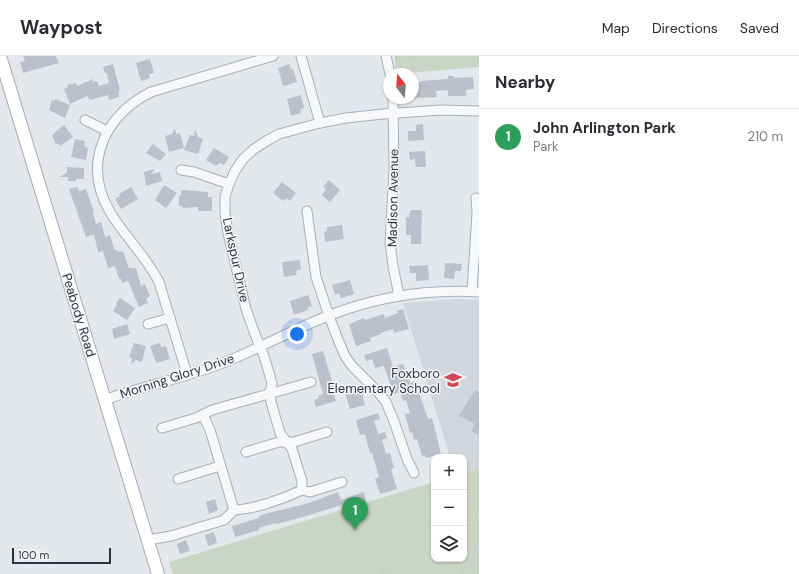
<!DOCTYPE html>
<meta charset="utf-8">
<style>
:root{--surface:#fff;--page:#f7f7f7;--text:#2b2b33;--muted:#7c7c81;--line:#e1e1e2;--accent:#0f766e}
body{margin:0;font-family:"DM Sans",sans-serif;background:var(--page);color:var(--text)}
.controls{position:absolute;right:12px;bottom:12px;display:grid;overflow:hidden;border-radius:8px;box-shadow:0 1px 3px #0004}
.controls button{width:36px;height:36px;display:grid;place-items:center;padding:0;border:0;border-bottom:1px solid var(--line);background:var(--surface);color:var(--text);font:20px sans-serif}
.compass{position:absolute;left:383px;top:12px;width:36px;height:36px;border-radius:50%;background:var(--surface);box-shadow:0 1px 3px #0004;rotate:343deg}
.scale{position:absolute;left:12px;bottom:10px;width:99px;box-sizing:border-box;padding-left:4px;border:2px solid #2b3445;border-top:0;font-size:11px;line-height:14px;white-space:nowrap;color:#2b3445;-webkit-text-stroke:3px #f4f6f9;paint-order:stroke}
.you{position:absolute;left:297px;top:278px;width:14px;height:14px;margin:-10px;border:3px solid #fff;border-radius:50%;background:#1a73e8;box-shadow:0 0 0 6px #1a73e833}
.badge{display:grid;place-items:center;width:26px;height:26px;border-radius:50%;background:var(--accent);color:#fff;font-size:13px;font-weight:700}
.pin{position:absolute;translate:-50% -33px;filter:drop-shadow(0 1px 2px #0008)}
.pin::after{content:'';position:absolute;top:21px;width:14px;height:12px;background:inherit;clip-path:polygon(0 0,100% 0,50% 100%)}
.list{margin:0;padding:0;list-style:none}
h2{display:flex;justify-content:space-between;align-items:center;height:52px;margin:0;padding:0 16px;font-size:17px}
h2 small{font-size:13px;font-weight:400;color:var(--muted)}
.list li{display:grid;grid-template-columns:26px 1fr auto;gap:12px;align-items:center;box-sizing:border-box;height:56px;padding:0 16px;border-top:1px solid var(--line)}
.list b{display:block;font-size:15px;white-space:nowrap}
.list p{margin:0;font-size:13px;white-space:nowrap;color:var(--muted)}
.list em{font-size:13px;font-style:normal;color:var(--muted)}
.icon{flex:none;width:22px;height:22px;fill:none;stroke:currentColor;stroke-width:2;stroke-linecap:round;stroke-linejoin:round}
.map{position:relative;flex:none;width:479px;height:518px;overflow:hidden}
header{display:flex;align-items:center;gap:24px;box-sizing:border-box;height:56px;padding:0 20px;background:var(--surface);border-bottom:1px solid var(--line)}
header strong{font-size:19px}
nav{display:flex;gap:22px;margin-inline-start:auto;font-size:14px}
main{display:flex}
aside{flex:1;background:var(--surface)}
.map>svg:first-child{display:block}
.built{fill:#d2d6de}
.green{fill:#c9d6c5}
.building{fill:#bbc0ca}
.lines{fill:none;stroke-linecap:round;stroke-linejoin:round}
.minor-casing{stroke:#a9aeb7;stroke-width:11}
.major-casing{stroke:#a3abb8;stroke-width:14}
.path{stroke:#c2c5cb;stroke-width:1;stroke-dasharray:3 3;stroke-linecap:butt}
.minor{stroke:#f7f8fa;stroke-width:9}
.major{stroke:#fff;stroke-width:12}
.labels{text-anchor:middle;dominant-baseline:central;stroke-width:3;stroke-linejoin:round;paint-order:stroke}
.street-label{font-size:13px;fill:#2b3445;stroke:#f4f6f9}
.poi-label{font-size:13px;fill:#2b3445;stroke:#f4f6f9;text-anchor:end}
</style>
<header>
<strong>Waypost</strong>
<nav><a>Map</a><a>Directions</a><a>Saved</a></nav>
</header>
<main>
<div class="map">
<svg width="479" height="518" viewBox="0 0 479 518">
<rect width="100%" height="100%" fill="#e4e7ec"/>
<path class="built" d="M456,243L479,244V411L464,417V401H450L403,247Z"/>
<g class="green">
<path d="M395,0H479V11L395,18Z"/>
<path d="M479,411V518H173L169,506L434,426V503H464V417Z"/>
</g>
<g class="building">
<path d="M23,0H56L59,7L23,17L20,6L25,5Z"/>
<path d="M150,3L154,17L149,18L150,22L141,25L136,7Z"/>
<path d="M113,8L120,34H119V41L109,44L108,39L90,44L87,40L70,48L64,33L67,32L69,27L71,29L76,27L77,30L93,23V26L97,25L99,30L109,27L107,17H105L103,11Z"/>
<path d="M289,8L291,13H293L297,26L283,30L278,12Z"/>
<path d="M448,20H454V22L473,21L474,33L466,34V40H448V34L436,35L437,41L413,42V27L421,26V25L448,23Z"/>
<path d="M301,39L304,52L300,54L301,57L291,60L287,43Z"/>
<path d="M55,43L70,49L65,62L49,54L52,44L54,45Z"/>
<path d="M423,68L424,84L408,85V75H416V69Z"/>
<path d="M64,69L73,81L60,90L59,88L54,87L55,85L52,79Z"/>
<path d="M175,72L176,78L180,77L184,92L169,96L165,80L172,78Z"/>
<path d="M195,73L198,81L203,83L198,98L184,94L190,79L194,80Z"/>
<path d="M75,83L85,85L84,90L88,92L86,104L71,101Z"/>
<path d="M153,88L166,98L160,105L146,97Z"/>
<path d="M214,92L229,101L224,109L220,107L216,110L206,104Z"/>
<path d="M425,95L426,111H416L415,103L410,104L409,96Z"/>
<path d="M67,111L84,112V123H76V125H68V121H59L67,117Z"/>
<path d="M155,113L151,118L160,116L162,125L146,130L144,116Z"/>
<path d="M329,124L340,134L330,146L322,139L326,133L323,131Z"/>
<path d="M282,126L296,137L290,145L287,142L283,145L273,137Z"/>
<path d="M164,129L177,137L166,152L155,144Z"/>
<path d="M78,131L79,135L86,133L94,156L93,157L96,168L101,166L105,181L110,179L115,195L117,194L118,196L123,195L129,212H136L141,230L145,228L150,240L146,243L148,247L139,251L128,225L122,227L121,223H119L115,210L108,212L103,195L98,196L94,178L86,181L69,133Z"/>
<path d="M131,131L138,143L121,153L115,143L120,140L119,138Z"/>
<path d="M184,134L208,136V141H212V155H198V151L182,152V150H179V139L181,140V135Z"/>
<path d="M410,154H422V155L421,188H411V179H406V161L409,162Z"/>
<path d="M342,169L344,183L325,186L324,176L327,175V171Z"/>
<path d="M300,204L301,214H297L296,219L284,221L282,206Z"/>
<path d="M445,207L462,208L461,215H455L454,223L444,222Z"/>
<path d="M428,209L429,224L416,225V217H410L409,210Z"/>
<path d="M350,224L354,238L341,242L339,237L335,239L332,229Z"/>
<path d="M308,239L312,250L307,252L308,254L294,259L290,245Z"/>
<path d="M120,242L135,252L127,264L113,255L117,248L116,247Z"/>
<path d="M403,253L409,273L394,277L393,273L380,277L381,278L370,282L371,285L356,290L349,268L364,262L365,264L384,258L385,262L398,257L397,255Z"/>
<path d="M127,268L130,278L114,283L112,273Z"/>
<path d="M134,287L146,290L142,306L136,304L131,308L132,302L129,301Z"/>
<path d="M160,287L161,291L166,290L170,303L156,307L150,290Z"/>
<path d="M387,292L393,311L403,308L410,327L415,325L428,363L432,362L441,398L426,402L425,399L422,400L417,383L414,384L412,376L410,377L405,358L410,357L406,344L403,345L400,336L394,338L384,310L375,312L372,303L366,305L364,299Z"/>
<path d="M323,295L334,332L332,333L336,345L316,351L314,344L319,342L318,340L323,338L312,298Z"/>
<path d="M356,333L357,335L361,334L365,349L350,353L345,337Z"/>
<path d="M475,334L479,336V379L471,375L475,368L459,360Z"/>
<path d="M378,357L380,363L374,365L378,378L385,376L387,382L382,384L386,398L390,397L394,412L391,413L397,433L380,438L375,423L379,421L372,397H370L365,378L360,379L356,364Z"/>
<path d="M338,436L341,444L364,436L366,446L347,452L345,448L303,461L276,468L275,467L259,472V474L235,481L232,470L259,462V460L268,457L306,448Z"/>
<path d="M215,443L218,454L209,458L206,446Z"/>
<path d="M214,476L217,487L208,490L205,479Z"/>
<path d="M186,484L190,495L180,498L177,488Z"/>
</g>
<g class="lines">
<g class="minor-casing">
<g id="minor">
<path d="M301,0L320,67"/>
<path d="M386,0L390,18"/>
<path d="M393,42L394,113L390,186L393,210L399,240"/>
<path d="M85,64L107,75"/>
<path d="M181,114L194,116L229,128"/>
<path d="M307,155L316,221L329,260L339,286L345,300L352,310L378,336L386,346L395,368L407,403L414,417"/>
<path d="M472,235L477,157L476,142"/>
<path d="M148,268L170,262"/>
<path d="M187,318L159,226C146,200 125,181 110,156C82,108 104,60 151,36L273,0"/>
<path d="M104,344C143,330 185,322 223,307C258,293 292,274 328,260C376,241 428,233 479,236"/>
<path d="M203,359L210,374L234,454"/>
<path d="M162,372L196,362L212,354L311,326"/>
<path d="M246,396L279,386H294L327,376"/>
<path d="M178,423L220,410"/>
<path d="M302,434V425L292,393L280,377L271,346L270,337L272,327L264,300L256,281L246,253L228,177L225,157V141L229,128L235,115L243,103L254,93L268,84L279,78L320,67L346,62L383,58L441,54L479,55"/>
<path d="M234,454C255,453 283,443 302,434L310,436L342,426"/>
<path d="M148,484L171,480L224,464L234,454"/>
</g>
</g>
<g class="major-casing">
<path id="major" d="M0,0L158,518"/>
</g>
<g class="path">
<path d="M395,2L420,0"/>
<path d="M464,443L470,446"/>
<path d="M464,456L476,461L479,466"/>
<path d="M476,500H474L479,487"/>
<path d="M381,518L391,515V518"/>
<path d="M462,518L464,512L471,510L474,500"/>
</g>
<use href="#minor" class="minor"/>
<use href="#major" class="major"/>
</g>
<defs>
<g id="school-bare" transform="scale(1.38)"><path d="M0-5L7-2L0 1L-7-2ZM-4 1L0 2.5L4 1V4Q0 6-4 4Z" fill="#d1495b" stroke="#f4f6f9" stroke-width="2.5" paint-order="stroke"/></g>
</defs>
<g fill-rule="evenodd">
<use href="#school-bare" x="453" y="324"/>
</g>
<g class="labels">
<g class="street-label">
<text transform="translate(393 142) rotate(-89)">Madison Avenue</text>
<text transform="translate(236 204) rotate(78)">Larkspur Drive</text>
<text transform="translate(79 259) rotate(73)">Peabody Road</text>
<text transform="translate(177 320) rotate(-18)">Morning Glory Drive</text>
</g>
<g class="poi-label">
<text x="440" y="317">Foxboro<tspan x="440" dy="15">Elementary School</tspan></text>
</g>
</g>
</svg>
<div class="controls">
<button>+</button>
<button>−</button>
<button><svg class="icon" aria-label="layers" viewBox="0 0 24 24"><path d="M12 4l9 5-9 5-9-5zM3 14l9 5 9-5"/></svg></button>
</div>
<svg class="compass" viewBox="-18 -18 36 36"><path d="M0-13l5 13h-10z" fill="#e53935"/><path d="M0 13l5-13h-10z" fill="#7c7c81"/></svg>
<div class="scale">100 m</div>
<div class="you"></div>
<div class="pin badge" style="left:355px;top:474px;background:#2e9e5b">1</div>
</div>
<aside>
<h2>Nearby<small></small></h2>
<ul class="list">
<li><span class="badge" style="background:#2e9e5b">1</span><div><b>John Arlington Park</b><p>Park</p></div><em>210 m</em></li>
</ul>
</aside>
</main>
